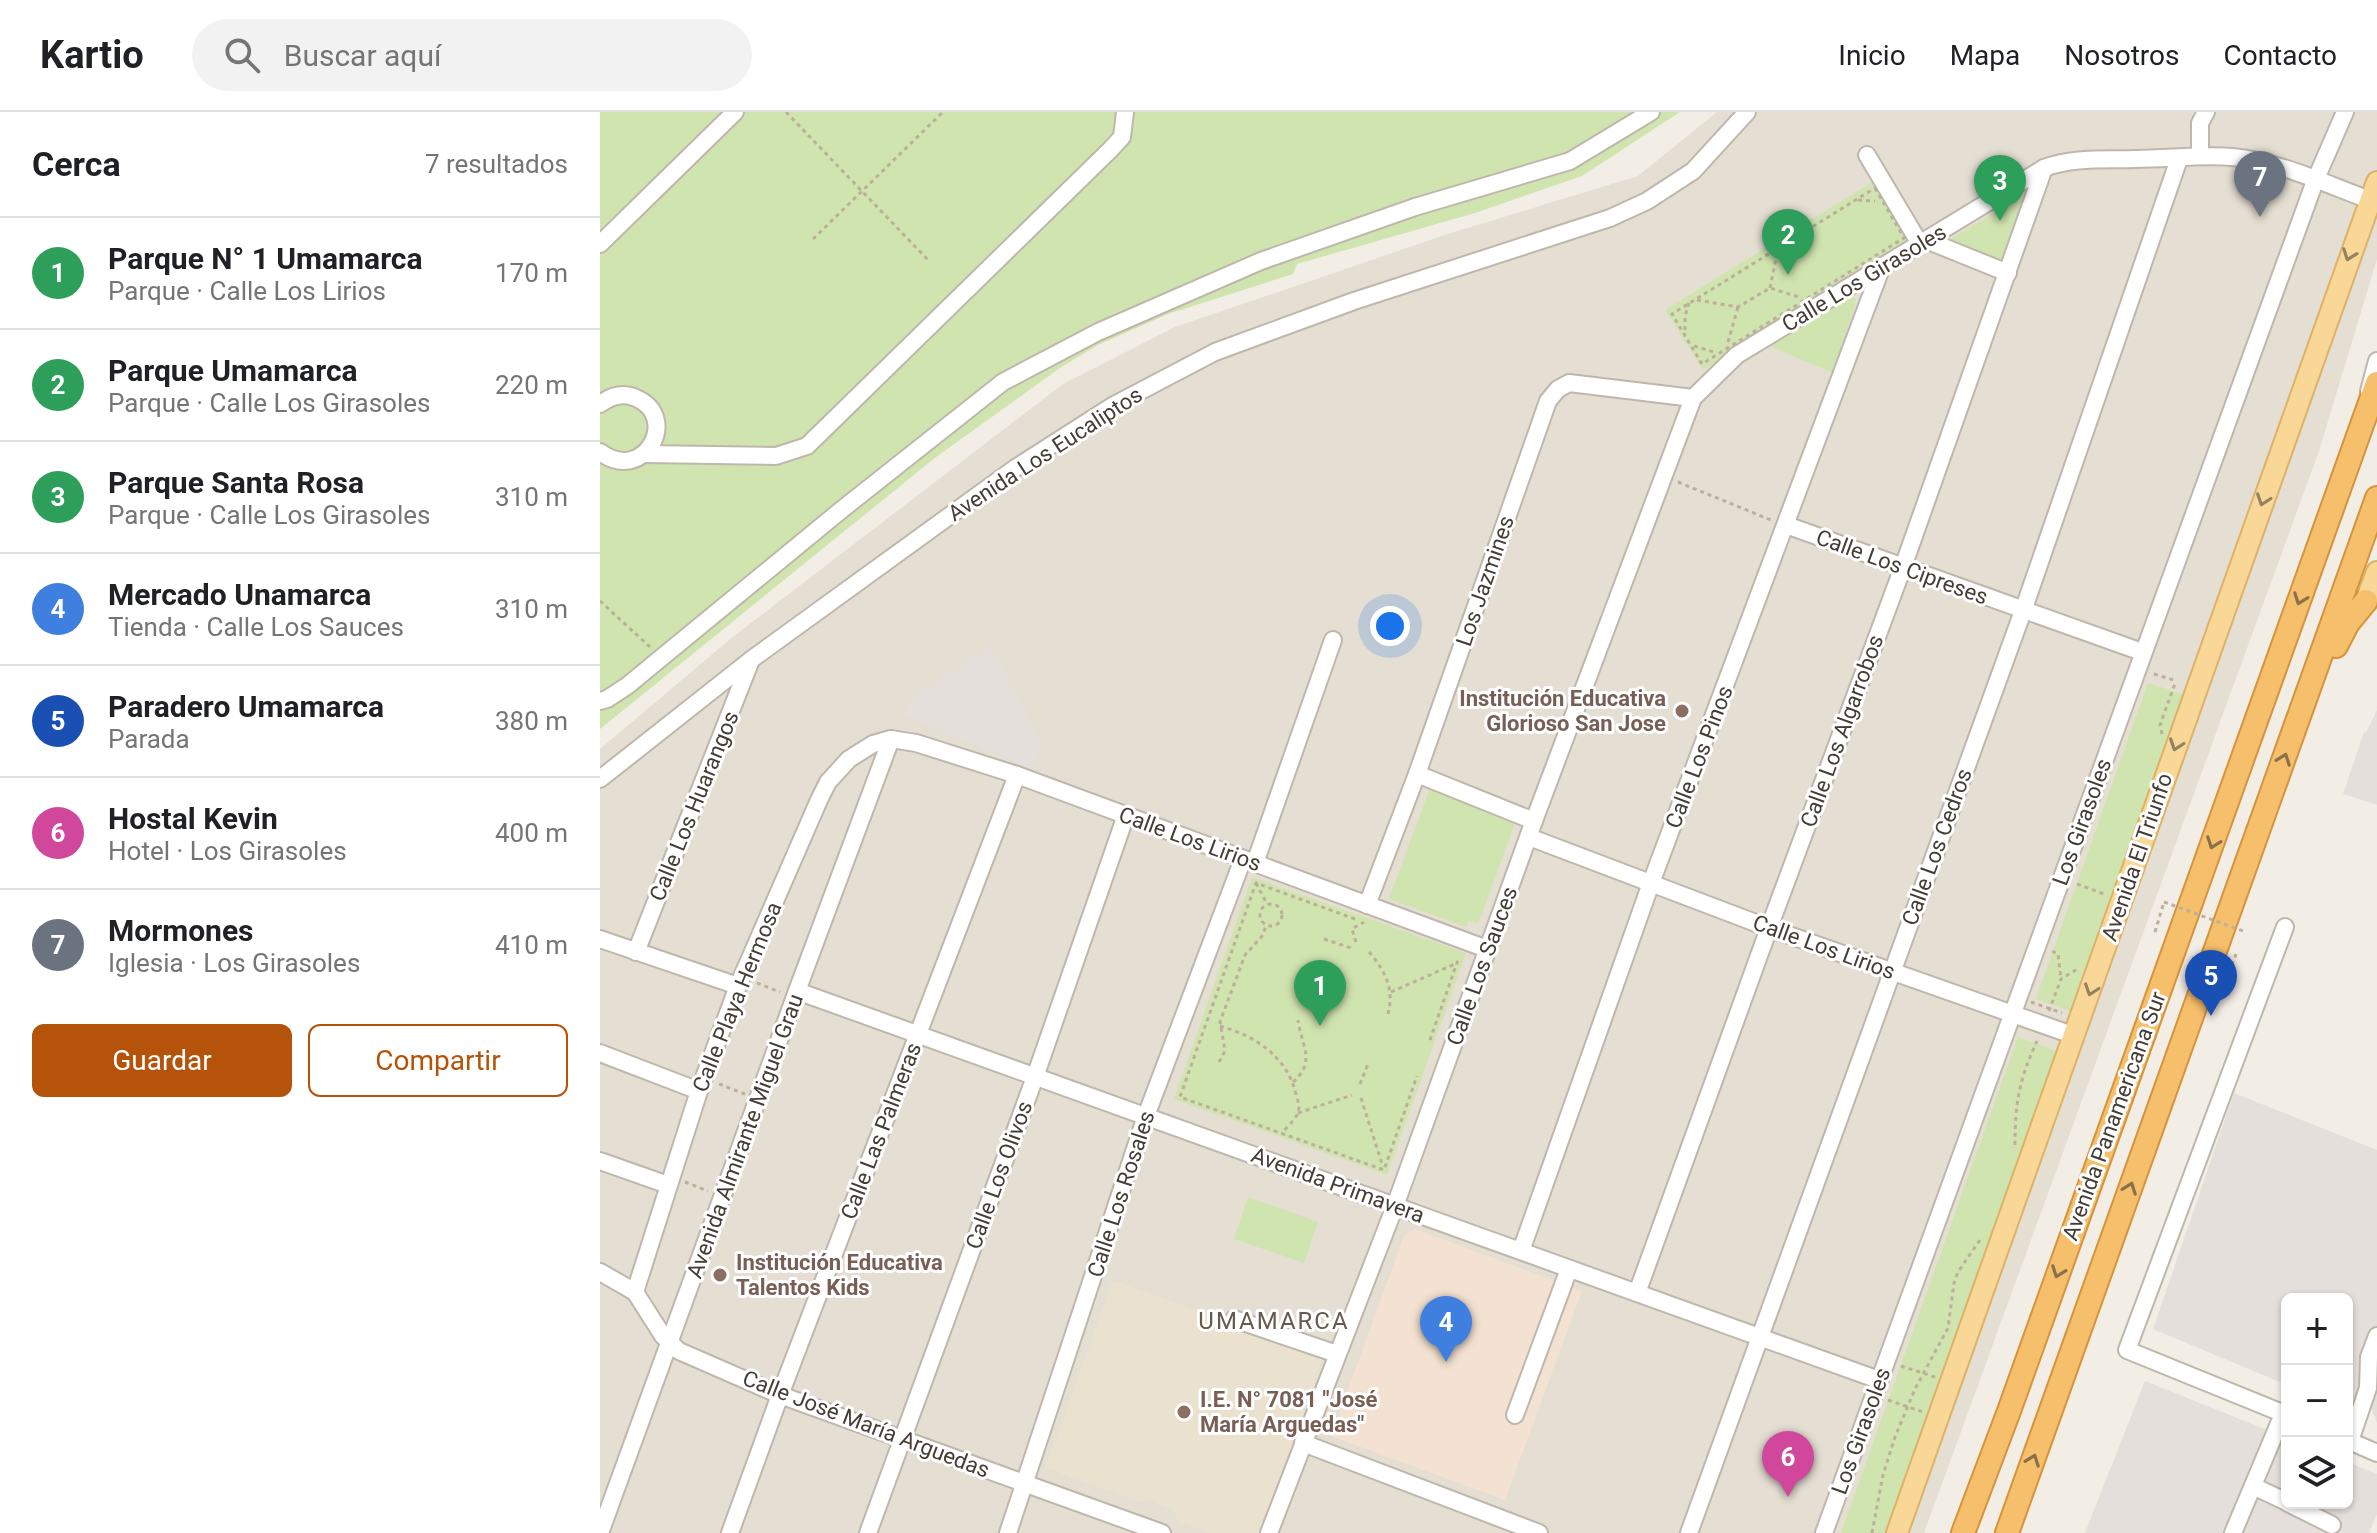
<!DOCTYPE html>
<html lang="es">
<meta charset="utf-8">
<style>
:root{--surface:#fff;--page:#f2f2f2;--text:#202124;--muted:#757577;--line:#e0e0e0;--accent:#b45309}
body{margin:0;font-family:Roboto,sans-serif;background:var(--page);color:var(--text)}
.controls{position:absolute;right:24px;bottom:24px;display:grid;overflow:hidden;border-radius:12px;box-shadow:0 2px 6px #0004}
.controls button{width:72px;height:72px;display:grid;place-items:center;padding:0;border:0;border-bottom:2px solid var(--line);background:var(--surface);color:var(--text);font:40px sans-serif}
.you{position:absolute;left:790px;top:514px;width:28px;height:28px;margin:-20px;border:6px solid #fff;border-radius:50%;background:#1a73e8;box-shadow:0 0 0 12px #1a73e833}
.badge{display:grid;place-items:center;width:52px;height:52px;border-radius:50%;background:var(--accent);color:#fff;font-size:26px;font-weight:700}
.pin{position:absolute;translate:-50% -66px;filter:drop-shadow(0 2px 4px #0008)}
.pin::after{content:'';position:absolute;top:42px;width:28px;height:24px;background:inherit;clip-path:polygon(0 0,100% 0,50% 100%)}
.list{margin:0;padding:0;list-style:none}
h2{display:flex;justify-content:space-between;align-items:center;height:104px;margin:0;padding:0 32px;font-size:34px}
h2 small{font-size:26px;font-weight:400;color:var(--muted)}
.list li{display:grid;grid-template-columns:52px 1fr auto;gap:24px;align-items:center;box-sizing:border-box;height:112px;padding:0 32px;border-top:2px solid var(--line)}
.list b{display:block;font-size:30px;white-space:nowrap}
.list p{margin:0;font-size:26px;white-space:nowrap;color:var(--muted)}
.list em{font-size:26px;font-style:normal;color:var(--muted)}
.actions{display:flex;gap:16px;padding:24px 32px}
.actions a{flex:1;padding:18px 0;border:2px solid var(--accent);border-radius:12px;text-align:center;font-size:28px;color:var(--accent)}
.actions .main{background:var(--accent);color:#fff}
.icon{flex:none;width:44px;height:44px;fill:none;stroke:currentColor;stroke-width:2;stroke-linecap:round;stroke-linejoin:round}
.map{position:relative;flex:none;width:1777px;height:1421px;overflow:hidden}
header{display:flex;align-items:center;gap:48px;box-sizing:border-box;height:112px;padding:0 40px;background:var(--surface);border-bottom:2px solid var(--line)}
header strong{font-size:38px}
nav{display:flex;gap:44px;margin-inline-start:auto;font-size:28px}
.search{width:560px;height:72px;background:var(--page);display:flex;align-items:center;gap:20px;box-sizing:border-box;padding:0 28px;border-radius:44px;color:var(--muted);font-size:30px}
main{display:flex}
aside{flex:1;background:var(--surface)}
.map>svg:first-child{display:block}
.residential{fill:#e5ded3}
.commercial{fill:#f3e2d1}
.industrial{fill:#e4dfda}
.education{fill:#eae1cf}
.green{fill:#d0e4af}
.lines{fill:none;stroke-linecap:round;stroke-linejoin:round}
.minor-casing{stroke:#bfb7ab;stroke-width:20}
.major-casing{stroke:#ddb268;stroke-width:24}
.highway-casing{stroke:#d5933c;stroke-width:26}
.path{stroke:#bdaf9a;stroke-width:3;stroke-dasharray:4 4;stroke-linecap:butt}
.minor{stroke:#fff;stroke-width:16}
.major{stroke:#f9d797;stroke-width:20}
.highway{stroke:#f6bf6b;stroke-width:22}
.path-bridge{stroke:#bdaf9a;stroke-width:3;stroke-dasharray:4 4;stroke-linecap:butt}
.oneway{stroke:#958261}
.oneway2{stroke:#8b714b}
.education-dot{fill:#8d6e63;stroke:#fff;stroke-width:3}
.labels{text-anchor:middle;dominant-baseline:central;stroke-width:6;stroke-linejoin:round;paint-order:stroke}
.street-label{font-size:22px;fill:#443d35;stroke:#fff}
.education-label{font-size:22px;font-weight:bold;fill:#785e54;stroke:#fff;text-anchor:start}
.neighbourhood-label{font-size:24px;letter-spacing:2px;fill:#665a4d;stroke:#fff}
</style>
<header>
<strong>Kartio</strong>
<div class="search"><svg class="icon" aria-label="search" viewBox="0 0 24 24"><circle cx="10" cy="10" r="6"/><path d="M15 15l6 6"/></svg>Buscar aquí</div>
<nav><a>Inicio</a><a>Mapa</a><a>Nosotros</a><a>Contacto</a></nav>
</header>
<main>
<aside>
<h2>Cerca<small>7 resultados</small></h2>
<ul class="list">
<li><span class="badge" style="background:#2e9e5b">1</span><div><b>Parque N° 1 Umamarca</b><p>Parque · Calle Los Lirios</p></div><em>170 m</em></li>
<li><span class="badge" style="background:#2e9e5b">2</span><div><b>Parque Umamarca</b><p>Parque · Calle Los Girasoles</p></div><em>220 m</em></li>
<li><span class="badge" style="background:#2e9e5b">3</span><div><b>Parque Santa Rosa</b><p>Parque · Calle Los Girasoles</p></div><em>310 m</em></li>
<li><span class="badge" style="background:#3f7fe0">4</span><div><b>Mercado Unamarca</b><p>Tienda · Calle Los Sauces</p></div><em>310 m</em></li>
<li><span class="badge" style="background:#1a4fb4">5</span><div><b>Paradero Umamarca</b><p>Parada</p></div><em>380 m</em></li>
<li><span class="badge" style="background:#d1479c">6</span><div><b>Hostal Kevin</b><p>Hotel · Los Girasoles</p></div><em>400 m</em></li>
<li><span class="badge" style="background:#6b7280">7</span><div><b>Mormones</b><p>Iglesia · Los Girasoles</p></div><em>410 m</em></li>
</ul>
<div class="actions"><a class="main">Guardar</a><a>Compartir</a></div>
</aside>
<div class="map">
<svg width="1777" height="1421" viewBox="0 0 1777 1421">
<rect width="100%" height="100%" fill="#f2ede5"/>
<path class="residential" d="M1117,0H1777V147L1719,339L1324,1421H0V637L134,524L463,272L575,215L851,121L1038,64Z"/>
<path class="commercial" d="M815,1117L982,1179L905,1388L731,1324L804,1124Z"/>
<g class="industrial">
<path d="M391,534L443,634L431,657L302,602L316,584Z"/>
<path d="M1777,598V693L1743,682L1764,620L1766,621Z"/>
<path d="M1634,981L1777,1038V1311L1772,1298L1752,1290L1747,1293V1187H1687V1273L1553,1217Z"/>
<path d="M1545,1269L1687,1326V1391H1747V1350L1777,1362V1402L1769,1421H1485Z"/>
</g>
<path class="education" d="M513,1168L723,1244L661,1421H609L578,1409L574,1399L550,1388L543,1391L445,1356Z"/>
<g class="green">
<path d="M0,0H1080L982,64L875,101L697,152L693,162L568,202L498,233L460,256L336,345L0,617Z"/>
<path d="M1274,69L1311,128L1103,258L1065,198Z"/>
<path d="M1421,85L1425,87L1401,153L1346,130Z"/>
<path d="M1248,182L1256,187L1255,193L1233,261L1170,234L1172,230Z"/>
<path d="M1548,571L1589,584L1475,901L1436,887Z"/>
<path d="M832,671L918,703L878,812L869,809L866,815L789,787Z"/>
<path d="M652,765L866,841L787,1063L574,987Z"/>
<path d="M1418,925L1463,941L1289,1421H1241Z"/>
<path d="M648,1085L718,1110L704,1151L634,1127Z"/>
</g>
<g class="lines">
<g class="minor-casing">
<g id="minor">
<path d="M1267,43L1320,132"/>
<path d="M1600,43V11L1606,0"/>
<path d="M1326,128L1408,161"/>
<path d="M0,132L135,0"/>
<path d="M1769,279L1777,249"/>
<path d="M0,292C11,284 23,280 36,286C81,305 44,373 0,340"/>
<path d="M44,342L176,344L207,334L510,38L522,25L525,0"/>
<path d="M1186,413L1542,540"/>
<path d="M0,589L7,587L27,574L240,399L403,270L498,220L661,149L815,95L970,49L1051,0"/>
<path d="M817,662L934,709"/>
<path d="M0,667L152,547L414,357L514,293L615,240L754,189L1010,106L1047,89L1093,59L1147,0"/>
<path d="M929,725L1169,816L1475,924"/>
<path d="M655,751L733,528"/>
<path d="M767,793L817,662L948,289L958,277L969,271L1093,286"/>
<path d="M1685,815L1527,1238L1687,1303"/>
<path d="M0,827L138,874"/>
<path d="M36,840L151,548"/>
<path d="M197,879L1279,1268"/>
<path d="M0,941L99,979"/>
<path d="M0,1049L68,1073"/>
<path d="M921,1139L1051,771L1282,154"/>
<path d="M0,1160L35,1180L63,1224L79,1239L180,1283L562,1421"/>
<path d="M35,1180L99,979L138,874L219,688L228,670L249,647L273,632L291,627L316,631L417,663L887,837"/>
<path d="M1037,1181L1169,816L1303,455L1444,56"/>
<path d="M634,1207L737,1242"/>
<path d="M915,1303L969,1157"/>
<path d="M1747,1328L1777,1341"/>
<path d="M1750,1329L1768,1276L1769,1245L1777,1224"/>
<path d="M703,1331L939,1421"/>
<path d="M1653,1374L1687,1390"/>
<path d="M1688,1391L1732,1413"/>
<path d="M0,1421L197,879L291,627"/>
<path d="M130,1421L180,1283L417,663"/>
<path d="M268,1421L435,965L526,703"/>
<path d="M408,1421L546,1004L643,747"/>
<path d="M669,1421L795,1094L935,706L1093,286L1137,243L1444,56C1473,45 1504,48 1535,47C1575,47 1614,40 1653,48C1693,56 1731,74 1770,88"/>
<path d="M1089,1421L1423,499L1579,47"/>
<path d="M1224,1421L1715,69L1745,0"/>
<path d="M1633,1421L1683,1302"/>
</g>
</g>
<g class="major-casing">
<g id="major">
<path d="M1766,489L1777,460"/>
<path d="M1297,1421L1777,70"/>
</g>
</g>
<g class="highway-casing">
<g id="highway">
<path d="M1736,534L1748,511L1766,489"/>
<path d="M1363,1421L1409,1299L1777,271"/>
<path d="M1407,1421L1777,386"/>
</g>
</g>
<g class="path">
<path d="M186,0L329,149"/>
<path d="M1275,76L1304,126L1102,252L1072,202Z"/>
<path d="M1258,88L1275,89"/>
<path d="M213,127L343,0"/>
<path d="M1170,176L1178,137"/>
<path d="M1097,188L1138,195L1170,176L1202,186"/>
<path d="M1085,218V204L1089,191"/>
<path d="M1128,230L1138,195"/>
<path d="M1094,234L1117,241"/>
<path d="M1078,370L1171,408"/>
<path d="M0,489L50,535"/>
<path d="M1554,562L1577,569"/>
<path d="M1562,622L1560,613L1576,569"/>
<path d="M656,771L667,792"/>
<path d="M1477,772L1504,782"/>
<circle cx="671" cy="803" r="11"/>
<path d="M755,807L656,771L580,985L784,1058L817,964"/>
<path d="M1555,820L1564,790"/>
<path d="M724,827L754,837"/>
<path d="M756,830L752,817L764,810"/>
<path d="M1452,839L1458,842L1461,867"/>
<path d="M769,840C787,861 795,879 787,906"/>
<path d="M1632,853L1636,842"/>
<path d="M157,871L180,880"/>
<path d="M791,880L857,851"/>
<path d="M1431,890L1462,901"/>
<path d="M1449,899L1461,867L1479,856"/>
<path d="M620,914C656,924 687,945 696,982C698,989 700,994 698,1001C695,1008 687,1015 682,1021"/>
<path d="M830,928L859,845"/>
<path d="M619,950L625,939L620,910L645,843L663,823L666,813"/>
<path d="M693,970C717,949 701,933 698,908"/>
<path d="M119,972L145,982"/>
<path d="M760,972L768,952"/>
<path d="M761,986L783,1055"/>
<path d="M698,1001L752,983"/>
<path d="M1415,1033C1415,991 1419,968 1437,929"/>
<path d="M85,1070L108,1079"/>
<path d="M1301,1254L1335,1265"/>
<path d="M1288,1288L1323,1300"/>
<path d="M1272,1421L1283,1363L1295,1325L1315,1277L1348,1216L1354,1171L1358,1160L1382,1125"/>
</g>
<use href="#minor" class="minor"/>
<use href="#major" class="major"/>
<use href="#highway" class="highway"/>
<path class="path-bridge" d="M1564,790L1643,819"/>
</g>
<defs><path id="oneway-chevron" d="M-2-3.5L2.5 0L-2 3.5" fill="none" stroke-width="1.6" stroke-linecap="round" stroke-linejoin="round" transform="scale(2)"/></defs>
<g class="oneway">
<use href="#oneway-chevron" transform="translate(1749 143) rotate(110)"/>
<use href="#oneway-chevron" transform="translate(1663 388) rotate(109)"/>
<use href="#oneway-chevron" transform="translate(1576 633) rotate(109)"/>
<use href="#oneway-chevron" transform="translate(1491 878) rotate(109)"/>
</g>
<g class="oneway2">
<use href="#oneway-chevron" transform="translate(1700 487) rotate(110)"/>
<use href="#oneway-chevron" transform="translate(1684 647) rotate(-70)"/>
<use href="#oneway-chevron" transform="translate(1613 731) rotate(110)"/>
<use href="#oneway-chevron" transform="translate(1530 1076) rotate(-70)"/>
<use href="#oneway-chevron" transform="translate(1458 1160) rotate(110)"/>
<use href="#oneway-chevron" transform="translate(1433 1348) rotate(-70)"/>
</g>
<g class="education-dot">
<circle cx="1082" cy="599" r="8"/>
<circle cx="120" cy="1163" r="8"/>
<circle cx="584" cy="1300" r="8"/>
</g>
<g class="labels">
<g class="street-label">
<text transform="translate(1264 166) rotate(-31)">Calle Los Girasoles</text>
<text transform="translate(445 342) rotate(-33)">Avenida Los Eucaliptos</text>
<text transform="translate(1302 455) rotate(20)">Calle Los Cipreses</text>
<text transform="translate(885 469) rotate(-71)">Los Jazmines</text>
<text transform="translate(1242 619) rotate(-70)">Calle Los Algarrobos</text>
<text transform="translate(1099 645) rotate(-69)">Calle Los Pinos</text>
<text transform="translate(94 694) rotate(-68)">Calle Los Huarangos</text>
<text transform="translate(1482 710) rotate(-70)">Los Girasoles</text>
<text transform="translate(590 727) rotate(20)">Calle Los Lirios</text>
<text transform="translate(1337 735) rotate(-70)">Calle Los Cedros</text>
<text transform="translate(1537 745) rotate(-71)">Avenida El Triunfo</text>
<text transform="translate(1224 835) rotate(20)">Calle Los Lirios</text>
<text transform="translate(882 854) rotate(-70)">Calle Los Sauces</text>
<text transform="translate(137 885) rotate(-68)">Calle Playa Hermosa</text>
<text transform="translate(1514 1004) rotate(-70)">Avenida Panamericana Sur</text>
<text transform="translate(281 1019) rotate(-69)">Calle Las Palmeras</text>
<text transform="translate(145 1024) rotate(-70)">Avenida Almirante Miguel Grau</text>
<text transform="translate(399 1063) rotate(-70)">Calle Los Olivos</text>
<text transform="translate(738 1073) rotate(20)">Avenida Primavera</text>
<text transform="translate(521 1082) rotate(-72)">Calle Los Rosales</text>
<text transform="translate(266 1312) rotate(21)">Calle José María Arguedas</text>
<text transform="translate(1261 1319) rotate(-70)">Los Girasoles</text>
</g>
<g class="education-label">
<text x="1066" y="586" text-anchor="end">Institución Educativa<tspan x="1066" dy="25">Glorioso San Jose</tspan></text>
<text x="136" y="1150">Institución Educativa<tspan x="136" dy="25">Talentos Kids</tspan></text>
<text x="600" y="1287">I.E. N° 7081 "José<tspan x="600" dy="25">María Arguedas"</tspan></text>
</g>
<g class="neighbourhood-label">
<text x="674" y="1209">UMAMARCA</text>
</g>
</g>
</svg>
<div class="controls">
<button>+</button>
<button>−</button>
<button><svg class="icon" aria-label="layers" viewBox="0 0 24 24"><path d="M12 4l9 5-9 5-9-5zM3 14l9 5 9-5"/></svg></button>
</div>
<div class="you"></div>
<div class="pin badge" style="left:720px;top:914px;background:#2e9e5b">1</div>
<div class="pin badge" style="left:1188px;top:163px;background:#2e9e5b">2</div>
<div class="pin badge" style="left:1400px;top:109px;background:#2e9e5b">3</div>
<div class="pin badge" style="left:846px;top:1250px;background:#3f7fe0">4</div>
<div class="pin badge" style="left:1611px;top:904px;background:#1a4fb4">5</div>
<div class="pin badge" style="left:1188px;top:1385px;background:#d1479c">6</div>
<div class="pin badge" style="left:1660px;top:105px;background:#6b7280">7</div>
</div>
</main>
